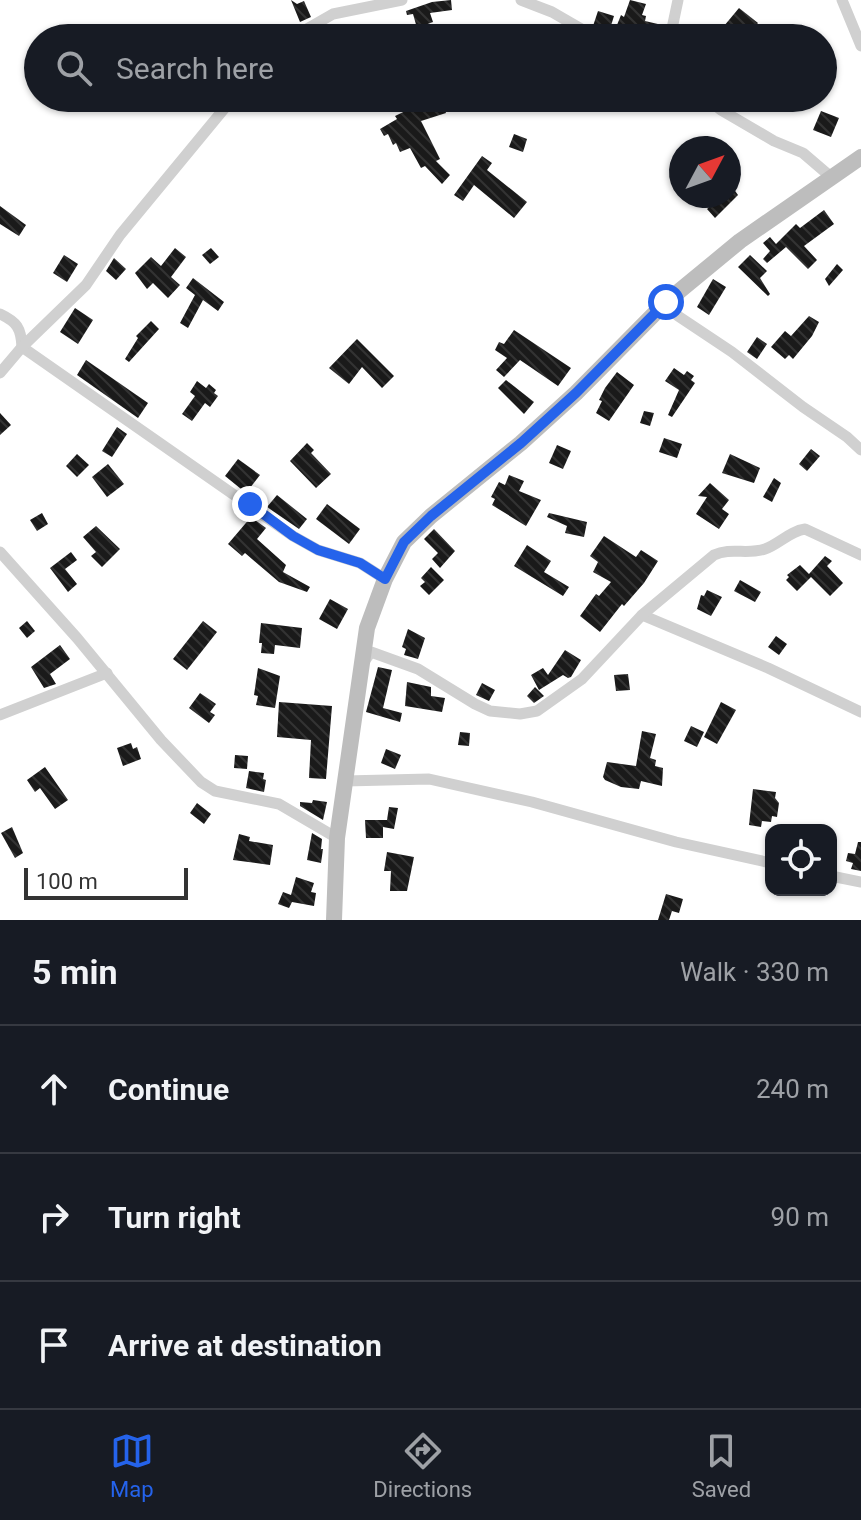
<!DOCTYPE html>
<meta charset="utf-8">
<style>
:root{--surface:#171b24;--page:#20242c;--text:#f1f3f6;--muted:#9ea1a6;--line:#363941;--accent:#2563eb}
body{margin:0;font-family:Roboto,sans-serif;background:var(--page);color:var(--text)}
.controls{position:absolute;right:24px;bottom:24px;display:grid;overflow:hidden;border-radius:16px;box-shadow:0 2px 6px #0004}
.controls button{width:72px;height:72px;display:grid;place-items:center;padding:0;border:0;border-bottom:2px solid var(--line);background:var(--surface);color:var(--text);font:40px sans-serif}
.compass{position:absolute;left:669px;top:136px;width:72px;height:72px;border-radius:50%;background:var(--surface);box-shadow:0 2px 6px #0004;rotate:49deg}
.scale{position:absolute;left:24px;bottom:20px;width:164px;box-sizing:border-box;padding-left:8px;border:4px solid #333;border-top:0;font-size:22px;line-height:28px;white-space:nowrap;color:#333;-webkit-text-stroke:6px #fff;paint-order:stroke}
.stop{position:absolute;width:24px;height:24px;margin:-18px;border:6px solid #2563eb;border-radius:50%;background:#fff}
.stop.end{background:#2563eb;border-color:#fff;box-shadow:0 2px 8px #0008}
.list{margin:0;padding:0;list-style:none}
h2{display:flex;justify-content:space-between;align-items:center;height:104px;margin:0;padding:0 32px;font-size:34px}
h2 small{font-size:26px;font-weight:400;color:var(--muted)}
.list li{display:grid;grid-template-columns:52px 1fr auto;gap:24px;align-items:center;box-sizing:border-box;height:128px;padding:0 32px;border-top:2px solid var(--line)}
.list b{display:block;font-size:30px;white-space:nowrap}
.list em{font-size:26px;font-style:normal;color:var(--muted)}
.icon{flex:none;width:44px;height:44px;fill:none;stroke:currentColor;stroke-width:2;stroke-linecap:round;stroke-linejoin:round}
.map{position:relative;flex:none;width:861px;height:920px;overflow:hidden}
.search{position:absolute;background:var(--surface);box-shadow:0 2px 6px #0004;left:24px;right:24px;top:24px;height:88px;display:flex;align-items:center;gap:20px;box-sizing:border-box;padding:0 28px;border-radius:44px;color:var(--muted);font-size:30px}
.sheet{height:488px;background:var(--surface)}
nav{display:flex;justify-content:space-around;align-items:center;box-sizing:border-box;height:112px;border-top:2px solid var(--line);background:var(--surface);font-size:22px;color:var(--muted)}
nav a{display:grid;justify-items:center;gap:4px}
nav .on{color:var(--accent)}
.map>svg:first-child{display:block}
.building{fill:url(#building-back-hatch)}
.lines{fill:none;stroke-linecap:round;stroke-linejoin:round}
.street{stroke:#d0d0d0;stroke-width:11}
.secondary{stroke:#bdbdbd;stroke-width:16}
.route{stroke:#2563eb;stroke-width:10}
</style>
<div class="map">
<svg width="861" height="920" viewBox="0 0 861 920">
<defs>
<pattern id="building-back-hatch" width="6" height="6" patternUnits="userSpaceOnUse" patternTransform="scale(2)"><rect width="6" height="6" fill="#1a1a1a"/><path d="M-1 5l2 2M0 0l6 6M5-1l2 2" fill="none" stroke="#333"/></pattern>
</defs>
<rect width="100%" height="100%" fill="#fff"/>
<g class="building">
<path d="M291,0L297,4L304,1L311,17L300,22Z"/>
<path d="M451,0L452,10L430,13L433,22L417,28L413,14L407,15L406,11L432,2Z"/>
<path d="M630,0L646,4L642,15L646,16L645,21L662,25L659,38H631L633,31L617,25L621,15L624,17Z"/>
<path d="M739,8L758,23L745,38H740L724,26Z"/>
<path d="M598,11L614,16L609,32L593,26Z"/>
<path d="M418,98H441L446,113L421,121L440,159L436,161L450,175L442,184L425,166L421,168L410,148L400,152L396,143L393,145L388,134L384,136L380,129L397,119L395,116L420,104Z"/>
<path d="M821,111L839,118L831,137L813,130Z"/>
<path d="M514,134L527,139L523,152L509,147Z"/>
<path d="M482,156L492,163L487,170L527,202L514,218L474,185L463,201L454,195Z"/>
<path d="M733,188L738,195L715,218L707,209L722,196H729V191Z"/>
<path d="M0,206L26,225L19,236L0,224Z"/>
<path d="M824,210L834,224L804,246L817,260L808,269L786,247L767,263L763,259L770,251L763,243L770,237L776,244L796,224L800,228Z"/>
<path d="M175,248L186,257L171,277L180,285L168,298L153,283L147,289L135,273L151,257L161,266Z"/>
<path d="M211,248L219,257L210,264L202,255Z"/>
<path d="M64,255L78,264L67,282L53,273Z"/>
<path d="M750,255L767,271L760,278L770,294L768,296L738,267Z"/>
<path d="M114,258L126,269L116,280L106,271Z"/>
<path d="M837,264L843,270L829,286L825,279Z"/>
<path d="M193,278L224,302L218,311L203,300L188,328L180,323L195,295L186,288Z"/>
<path d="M713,279L726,287L709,315L697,307Z"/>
<path d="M75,308L93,320L78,344L60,332Z"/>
<path d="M809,316L819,322L812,336L793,359L789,355L785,359L771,347L785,331L791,336Z"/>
<path d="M151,321L159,329L129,362L125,359L138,338L136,336Z"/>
<path d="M514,330L571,368L558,386L520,360L504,377L496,370L507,358L495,350L499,342L504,344Z"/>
<path d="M757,337L767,344L757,359L747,352Z"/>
<path d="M357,339L394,376L382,388L362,367L349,384L329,368Z"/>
<path d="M86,360L148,403L138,418L77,375Z"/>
<path d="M674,368L684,375L687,371L694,376L691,380L695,383L672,417L668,415L679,390L665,381Z"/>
<path d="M617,372L634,385L609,421L596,413L602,401L599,400L605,388Z"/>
<path d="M506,380L534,402L524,414L498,388Z"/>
<path d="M197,381L206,388L209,384L216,390L214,393L218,396L210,407L205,403L192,421L182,414L195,396L190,392Z"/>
<path d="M644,411L654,413L650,426L640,423Z"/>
<path d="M0,413L11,425L0,435Z"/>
<path d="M117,427L127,434L112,457L102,451Z"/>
<path d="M664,438L682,444L677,458L659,452Z"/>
<path d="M307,443L314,450L311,453L331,474L316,488L290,461Z"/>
<path d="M557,445L571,451L563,469L549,463Z"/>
<path d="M811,449L820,456L807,471L799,464Z"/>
<path d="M77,454L89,465L77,477L66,466Z"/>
<path d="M730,454L760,468L754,483L722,473Z"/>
<path d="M238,459L260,475L246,493L225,476Z"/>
<path d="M108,464L124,484L107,497L92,477Z"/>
<path d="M509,475L524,481L519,491L541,500L526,526L492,505L495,499L491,497L499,482L505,485Z"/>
<path d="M774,478L781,483L772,502L763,497Z"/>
<path d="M710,483L729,500L722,509L729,514L719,529L696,514L707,497L698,496Z"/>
<path d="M277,495L307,519L299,529L267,507Z"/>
<path d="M327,504L360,529L349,544L316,519Z"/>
<path d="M42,513L48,524L37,531L30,520Z"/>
<path d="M549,513L587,522L584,537L565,533L567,526L547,517Z"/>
<path d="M251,517L266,528L257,539L286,565L283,572L310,587L307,592L279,582L245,553L242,556L228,544Z"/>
<path d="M96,526L120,549L102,567L91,556L96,552L83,537Z"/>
<path d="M434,529L455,551L440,568L432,559L438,553L424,539Z"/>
<path d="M604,536L636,557L641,550L658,561L644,583L624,606L622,604L600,632L580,616L596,594L599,596L611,582L593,572L598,562L590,556Z"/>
<path d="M527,545L551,561L544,572L569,587L563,596L514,566Z"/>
<path d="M71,552L77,560L65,569L77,584L68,592L50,568Z"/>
<path d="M825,556L832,561L827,566L843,583L830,596L811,577L797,591L786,580L789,577L787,575L800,565L809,574Z"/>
<path d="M431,567L444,580L429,595L420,586L425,582L421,578Z"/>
<path d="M740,580L761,592L755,602L734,591Z"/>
<path d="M707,590L722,597L711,616L697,609L701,595L704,596Z"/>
<path d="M330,599L348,609L337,629L319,619Z"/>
<path d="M27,621L35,631L27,638L19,628Z"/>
<path d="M203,621L217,632L187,670L173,659Z"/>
<path d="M261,623L302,628L300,648L275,645L274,654L261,653L262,643H259Z"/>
<path d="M408,629L425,638L418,659L404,655L406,649L402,647Z"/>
<path d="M776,636L787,644L779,655L768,647Z"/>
<path d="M60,645L70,659L50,674L56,684L44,688L31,667Z"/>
<path d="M565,650L581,660L571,677L568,678L563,675L539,690L531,675L543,668L548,675Z"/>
<path d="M378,667L392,670L383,708L402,713L400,722L366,712Z"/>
<path d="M258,668L280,676L275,708L256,705L258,696L254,695Z"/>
<path d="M628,674L630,690L616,691L614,675Z"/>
<path d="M407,682L431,687V696L445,698L442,712L405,706Z"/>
<path d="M482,683L495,690L489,701L476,695Z"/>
<path d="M535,687L544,696L534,703L527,696Z"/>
<path d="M200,693L216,704L210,712L215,715L209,723L189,708Z"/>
<path d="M279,702L332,706L326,779L309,778L311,740L277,737Z"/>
<path d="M721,702L736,710L717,744L704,737Z"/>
<path d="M691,726L704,732L697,747L684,741Z"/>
<path d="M642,731L656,734L650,758L656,760L655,766L663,768L662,786L641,781L639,789L621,787L605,780L603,777L607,762L636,766Z"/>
<path d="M460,732L470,733L469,746L458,745Z"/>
<path d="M131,743L133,749L137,747L141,759L123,766L117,748Z"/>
<path d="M386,749L401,755L395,769L381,763Z"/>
<path d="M235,755L248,756L247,769L234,768Z"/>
<path d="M45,767L68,800L55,809L40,788L35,792L27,780Z"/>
<path d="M249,771L264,773L263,779L266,780L264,792L246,788Z"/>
<path d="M753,789L776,792L775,798L779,803L777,817L772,816L771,822L762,821L761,827L749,825Z"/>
<path d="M313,800L327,802L323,820L300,806V802L312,803Z"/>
<path d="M197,803L211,814L204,824L190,813Z"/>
<path d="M389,807L398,808L394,829L383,827V838H366L365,820H387Z"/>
<path d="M12,827L23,853L15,858L1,833Z"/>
<path d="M312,833L322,839L321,849H323L321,863L307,860Z"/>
<path d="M239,834L250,837L249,841L273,845L270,865L233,860Z"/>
<path d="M858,842H861V871L851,869L853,863L846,861L848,853L855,854Z"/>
<path d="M387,852L414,857L407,891H390L391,871H384Z"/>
<path d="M296,877L314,883L311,892L316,893L314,906L292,902L289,908L278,904L283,892L291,895Z"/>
<path d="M666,894L683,899L679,913L672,911L669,920H658Z"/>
</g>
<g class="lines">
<g class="street">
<path d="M521,0L552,12L597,38"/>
<path d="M842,0L861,46"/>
<path d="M291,38L333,14L402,0"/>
<path d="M670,38L678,0"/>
<path d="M706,98L721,110L774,141L803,153L831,177"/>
<path d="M666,302L678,316L732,352L803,407L847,437L861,450"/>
<path d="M0,314C17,322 21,328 22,347L293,536L318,550L360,563L385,579"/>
<path d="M0,373L22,347L86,285L120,235L233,98"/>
<path d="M0,552L77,638L161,740L201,782L215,791L279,804L337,838"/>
<path d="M642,615L768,668L861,712"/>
<path d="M363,663L371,652L418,669L475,704L490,711L520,714L537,711L582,679L642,615L714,555C731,547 747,555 765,549C779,544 790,531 805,529L861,555"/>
<path d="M0,715L107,673"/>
<path d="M345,781L429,779L532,802L676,842L771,863"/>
<path d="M831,876L861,882"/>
</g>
<path class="secondary" d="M334,920L337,838L367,628L385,579L404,542L431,516L521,443L576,393L666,302L740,241L861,157"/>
</g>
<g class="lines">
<path class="route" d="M250,504L293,536L318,550L360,563L385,579L404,542L431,516L521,443L576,393L666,302"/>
</g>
</svg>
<div class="controls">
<button><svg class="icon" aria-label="locate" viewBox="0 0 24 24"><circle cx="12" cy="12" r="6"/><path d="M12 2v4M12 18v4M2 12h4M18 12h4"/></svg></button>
</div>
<svg class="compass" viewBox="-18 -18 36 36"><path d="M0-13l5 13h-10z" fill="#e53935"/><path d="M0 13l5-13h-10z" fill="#9ea1a6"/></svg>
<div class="scale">100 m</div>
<div class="stop" style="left:666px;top:302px"></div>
<div class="stop end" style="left:250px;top:504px"></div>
<div class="search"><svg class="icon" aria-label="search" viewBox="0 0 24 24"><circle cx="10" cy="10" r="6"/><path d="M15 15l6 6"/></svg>Search here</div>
</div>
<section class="sheet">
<h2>5 min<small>Walk · 330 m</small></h2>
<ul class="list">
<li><svg class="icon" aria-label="ahead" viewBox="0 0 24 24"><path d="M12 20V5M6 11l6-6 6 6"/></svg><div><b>Continue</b></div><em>240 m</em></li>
<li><svg class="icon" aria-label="right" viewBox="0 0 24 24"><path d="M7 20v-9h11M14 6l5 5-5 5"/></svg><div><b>Turn right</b></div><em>90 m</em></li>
<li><svg class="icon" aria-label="arrive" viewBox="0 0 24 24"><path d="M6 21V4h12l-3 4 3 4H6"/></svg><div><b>Arrive at destination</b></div></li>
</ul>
</section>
<nav>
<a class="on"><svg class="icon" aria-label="map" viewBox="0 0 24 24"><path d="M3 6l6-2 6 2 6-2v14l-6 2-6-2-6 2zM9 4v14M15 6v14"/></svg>Map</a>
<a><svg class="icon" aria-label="directions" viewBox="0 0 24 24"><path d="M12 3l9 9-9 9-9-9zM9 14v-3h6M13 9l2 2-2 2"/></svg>Directions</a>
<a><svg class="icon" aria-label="saved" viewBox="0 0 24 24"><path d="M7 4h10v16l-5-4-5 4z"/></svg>Saved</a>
</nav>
